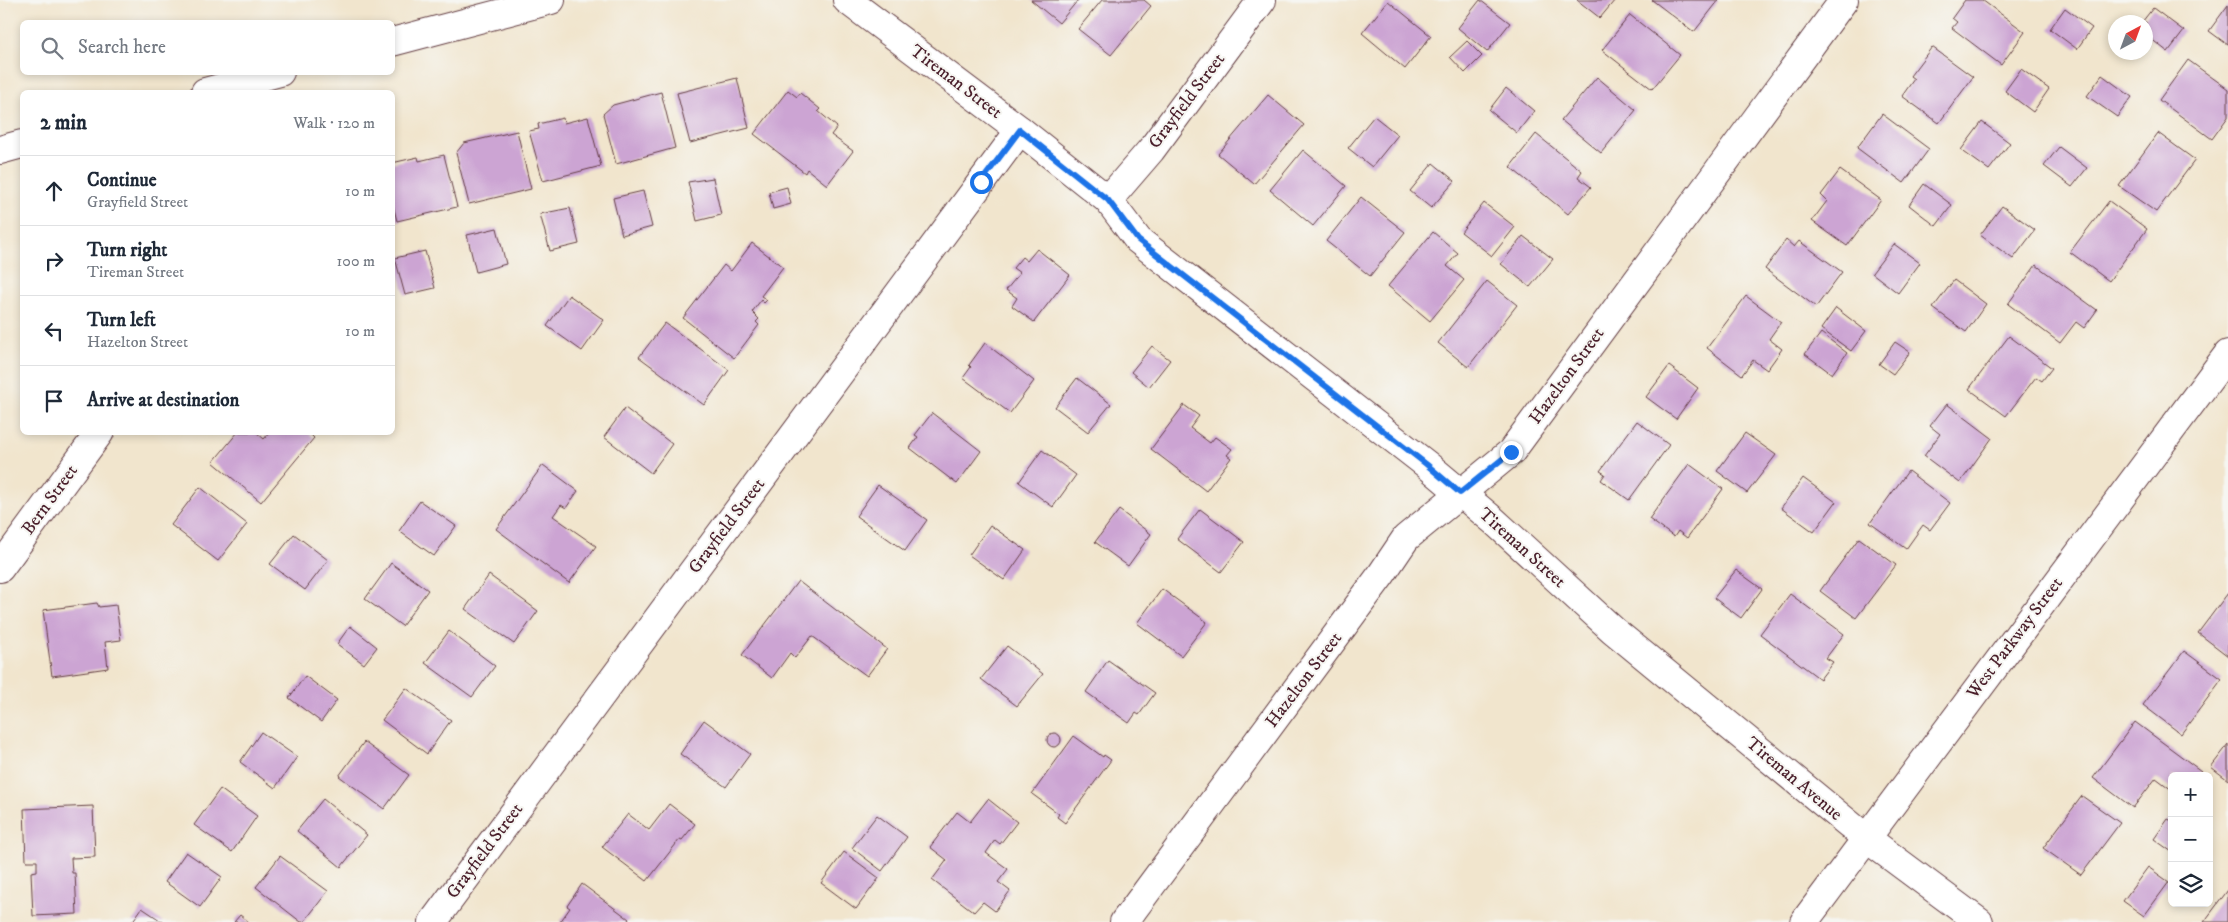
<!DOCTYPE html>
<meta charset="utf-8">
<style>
:root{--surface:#fff;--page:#f2f2f3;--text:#1f2937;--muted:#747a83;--line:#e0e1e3}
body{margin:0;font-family:"IM FELL DW Pica",serif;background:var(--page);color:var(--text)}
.controls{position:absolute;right:15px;bottom:15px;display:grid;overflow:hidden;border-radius:8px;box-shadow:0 2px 8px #0003}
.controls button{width:45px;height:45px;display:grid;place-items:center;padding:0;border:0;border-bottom:1px solid var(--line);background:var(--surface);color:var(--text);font:25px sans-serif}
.compass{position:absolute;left:2108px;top:15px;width:45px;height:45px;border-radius:50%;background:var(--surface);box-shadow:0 2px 8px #0003;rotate:41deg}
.stop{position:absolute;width:15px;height:15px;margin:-11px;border:4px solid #1a73e8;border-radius:50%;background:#fff}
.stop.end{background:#1a73e8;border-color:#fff;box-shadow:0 1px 5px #0008}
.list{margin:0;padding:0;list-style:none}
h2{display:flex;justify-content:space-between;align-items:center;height:65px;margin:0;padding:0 20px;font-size:21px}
h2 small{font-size:16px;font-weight:400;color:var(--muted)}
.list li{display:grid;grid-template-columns:32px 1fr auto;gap:15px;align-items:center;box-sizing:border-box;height:70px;padding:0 20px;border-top:1px solid var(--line)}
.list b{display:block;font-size:19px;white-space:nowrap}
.list p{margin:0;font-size:16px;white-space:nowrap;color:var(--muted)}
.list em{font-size:16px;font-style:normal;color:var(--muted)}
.icon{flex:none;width:28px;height:28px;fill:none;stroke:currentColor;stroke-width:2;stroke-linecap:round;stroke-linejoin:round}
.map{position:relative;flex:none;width:2228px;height:922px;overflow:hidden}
.search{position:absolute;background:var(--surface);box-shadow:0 2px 8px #0003;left:20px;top:20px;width:375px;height:55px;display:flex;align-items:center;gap:12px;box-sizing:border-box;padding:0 18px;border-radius:8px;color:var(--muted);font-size:19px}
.panel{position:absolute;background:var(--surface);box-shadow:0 2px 8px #0003;left:20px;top:90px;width:375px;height:345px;border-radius:8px}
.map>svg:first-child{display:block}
.building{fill:#cca4d3}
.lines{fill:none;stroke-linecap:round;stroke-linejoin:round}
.minor-casing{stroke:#633d43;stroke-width:30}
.minor{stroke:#fff;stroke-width:28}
.route{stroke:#1a73e8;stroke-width:6}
.labels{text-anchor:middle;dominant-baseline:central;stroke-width:4;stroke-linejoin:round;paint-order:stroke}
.street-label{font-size:18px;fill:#4a1f2b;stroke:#f6f6f2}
</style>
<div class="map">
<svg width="2228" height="922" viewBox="0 0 2228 922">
<rect width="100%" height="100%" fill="#f6f6f2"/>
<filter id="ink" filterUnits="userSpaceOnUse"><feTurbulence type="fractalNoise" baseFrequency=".02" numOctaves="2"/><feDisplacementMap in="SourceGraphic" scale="10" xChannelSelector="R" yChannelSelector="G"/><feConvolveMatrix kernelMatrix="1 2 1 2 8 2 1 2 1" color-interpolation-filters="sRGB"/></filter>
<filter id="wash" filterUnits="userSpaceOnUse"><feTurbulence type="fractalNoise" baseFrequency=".0096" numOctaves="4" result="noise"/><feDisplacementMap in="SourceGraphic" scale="20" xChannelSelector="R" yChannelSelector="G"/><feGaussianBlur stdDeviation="1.12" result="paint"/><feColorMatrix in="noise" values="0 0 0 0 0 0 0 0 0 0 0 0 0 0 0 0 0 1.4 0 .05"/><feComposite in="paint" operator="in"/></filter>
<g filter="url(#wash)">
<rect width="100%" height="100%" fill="#f1e5cd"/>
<g id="blocks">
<g class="building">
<path d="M1031,0H1078L1059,23Z"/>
<path d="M1102,0H1144L1151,6L1111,55L1078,29Z"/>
<path d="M1480,0L1510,23L1487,52L1458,28Z"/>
<path d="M1577,0H1615L1600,18Z"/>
<path d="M1652,0H1719L1694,32Z"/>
<path d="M1965,0H1982L2025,32L2001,65L1952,28L1957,22L1952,18Z"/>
<path d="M1388,1L1431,36L1405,69L1362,33Z"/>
<path d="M2228,5V45L2209,31Z"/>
<path d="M2065,8L2092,28L2077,49L2050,29Z"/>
<path d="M2153,8L2184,31L2168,52L2146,35V22H2142Z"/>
<path d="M1630,15L1680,55L1652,89L1602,50Z"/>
<path d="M1467,41L1482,56L1465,73L1450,57Z"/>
<path d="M1932,47L1973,77L1939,123L1902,96L1914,79L1910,76Z"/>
<path d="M2188,60L2228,89V117L2212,139L2159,100Z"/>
<path d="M2021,69L2049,89L2033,112L2005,91Z"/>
<path d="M2102,75L2132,97L2117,117L2087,96Z"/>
<path d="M1597,77L1636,110L1601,153L1561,120Z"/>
<path d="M737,78L749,128L690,143L677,93Z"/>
<path d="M1506,88L1534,111L1517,133L1489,110Z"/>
<path d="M788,90L797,97L800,93L820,109L818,111L837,127L831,135L853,151L827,185L807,169L805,173L754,134Z"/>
<path d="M661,92L675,148L616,164L603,114L613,105Z"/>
<path d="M1268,95L1304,125L1254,184L1218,154Z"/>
<path d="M1882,114L1929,149L1904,183L1857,148Z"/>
<path d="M1374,116L1398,135L1372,167L1348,148Z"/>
<path d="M588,117L601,166L543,181L529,131L539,129L538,124L563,118L564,123Z"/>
<path d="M1982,122L2010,143L1989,170L1961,150Z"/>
<path d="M517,131L531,189L469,204L456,153L464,143Z"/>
<path d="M2158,133L2195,160L2156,212L2119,186Z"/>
<path d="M1536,134L1582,171L1578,177L1591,187L1568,214L1510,167Z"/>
<path d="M2059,147L2087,168L2072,187L2044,166Z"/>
<path d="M1303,150L1346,186L1313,226L1270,190Z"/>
<path d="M444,155L457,207L397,221L392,201V163L418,157L419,161Z"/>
<path d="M1433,163L1455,181L1431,208L1410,191Z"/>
<path d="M1840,170L1881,200L1847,246L1812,221L1827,201L1821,195Z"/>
<path d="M713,178L721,215L697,221L688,182Z"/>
<path d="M1924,184L1952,205L1936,226L1909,205Z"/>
<path d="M787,187L791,204L773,209L769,192Z"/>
<path d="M643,191L652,227L622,235L613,198Z"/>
<path d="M1361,197L1405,232L1370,276L1326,241Z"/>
<path d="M2109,201L2147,229L2109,281L2070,252Z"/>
<path d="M1484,203L1515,227L1492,256L1461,232Z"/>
<path d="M2002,206L2035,230L2013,259L1980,235Z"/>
<path d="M570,208L579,244L550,251L540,214Z"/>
<path d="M497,228L506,264L476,272L467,235Z"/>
<path d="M1433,232L1458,253L1447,266L1464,280L1430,321L1388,286Z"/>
<path d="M1523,236L1553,259L1530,287L1501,264Z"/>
<path d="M1786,240L1794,247L1799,241L1842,272L1816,307L1765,269Z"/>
<path d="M752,243L783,267L761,296L767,300L764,303L761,300L752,312L759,319L756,322L759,325L734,358L683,318L724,265L731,271Z"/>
<path d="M1894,244L1920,263L1898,293L1872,273Z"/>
<path d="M1037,249L1070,275L1034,322L1012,306L1017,298L1006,290L1020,273L1013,268L1022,257L1027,261Z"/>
<path d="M425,251L435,288L405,295L395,258Z"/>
<path d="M2036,265L2097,310L2084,328L2076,322L2060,343L2008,304Z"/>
<path d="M1954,280L1986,304L1966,332L1933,308Z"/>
<path d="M1487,281L1517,305L1468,367L1438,343Z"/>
<path d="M569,295L604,320L582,351L547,326Z"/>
<path d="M1746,296L1781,322L1769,339L1782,349L1767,370L1753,360L1742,375L1707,348Z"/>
<path d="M1836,308L1866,331L1851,351L1821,329Z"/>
<path d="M665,323L729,370L704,405L639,357Z"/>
<path d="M1821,333L1847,353L1832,374L1805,354Z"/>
<path d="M2009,336L2052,368L2042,381L2036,377L2006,416L1969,389Z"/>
<path d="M1895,342L1910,352L1893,374L1879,364Z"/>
<path d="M985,343L1034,381L1010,413L963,378L971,367L969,365Z"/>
<path d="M1152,346L1170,360L1149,387L1131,372Z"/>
<path d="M1669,366L1698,388L1676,419L1646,397Z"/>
<path d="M1077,378L1111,404L1088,432L1055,407Z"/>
<path d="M1947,404L1992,438L1960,483L1924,456L1940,434L1930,426Z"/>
<path d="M1184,405L1199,416L1190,428L1210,443L1215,437L1232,449L1227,455L1231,458L1206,491L1151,449Z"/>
<path d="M625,408L672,444L651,473L604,437Z"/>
<path d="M932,413L981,451L957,484L910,448L918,437L915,435Z"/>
<path d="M1637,421L1669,445L1629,500L1601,480L1605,474L1600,471Z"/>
<path d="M238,432H256L264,439L270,432H308L314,438L261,502L213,462Z"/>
<path d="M1745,433L1776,455L1747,493L1717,471Z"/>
<path d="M1042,450L1076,475L1053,507L1019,482Z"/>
<path d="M1689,464L1723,489L1687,538L1678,531L1674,537L1649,519Z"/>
<path d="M543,465L578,491L566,508L561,505L553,516L596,546L569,583L496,529Z"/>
<path d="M1908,471L1950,503L1930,530L1923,525L1906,549L1870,523Z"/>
<path d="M1803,478L1836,502L1814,532L1781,508Z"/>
<path d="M878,485L927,520L905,551L856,516Z"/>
<path d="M200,487L247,524L218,561L171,525Z"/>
<path d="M420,501L456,526L434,556L399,531Z"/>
<path d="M1200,509L1244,542L1221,572L1177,539Z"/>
<path d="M1119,510L1151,534L1128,566L1095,542Z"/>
<path d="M990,525L1025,550L1004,580L969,555Z"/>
<path d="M294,534L328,560L305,590L270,564Z"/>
<path d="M1859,538L1896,565L1856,618L1820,591Z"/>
<path d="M391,563L428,590L402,626L365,599Z"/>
<path d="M1736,570L1762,589L1741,618L1714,598Z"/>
<path d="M489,575L538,611L514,644L465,609Z"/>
<path d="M798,581L887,649L867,676L812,636L795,658L790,653L772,678L742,655Z"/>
<path d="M1162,589L1207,622L1181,656L1137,623Z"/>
<path d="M2228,593V656L2198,633Z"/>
<path d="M1790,594L1844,634L1826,658L1833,662L1820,679L1760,634Z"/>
<path d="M97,603L99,607L116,605L121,640L105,642L108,668L52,676L43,610Z"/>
<path d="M350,626L377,647L364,664L337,644Z"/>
<path d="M449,631L495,666L472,697L425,663Z"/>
<path d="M1007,646L1043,674L1017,706L981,679Z"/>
<path d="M2184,651L2222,679L2181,734L2143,705Z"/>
<path d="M1108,660L1155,693L1139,715L1136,713L1129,723L1086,692Z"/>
<path d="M305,676L337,700L321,722L289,698Z"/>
<path d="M406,688L451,720L427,754L382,720Z"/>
<path d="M704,720L750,754L726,787L680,754Z"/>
<path d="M2135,722L2201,771L2198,776H2172V790L2156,778L2133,808L2093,778Z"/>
<path d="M261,732L297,757L275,788L240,762Z"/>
<circle cx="1054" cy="740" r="7"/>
<path d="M1074,736L1103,757L1104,755L1111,760L1065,823L1057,817L1059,814L1032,794Z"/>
<path d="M364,742L409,775L384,809L339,776Z"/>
<path d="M2228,745V780L2211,767Z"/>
<path d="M220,789L257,816L232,852L194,825Z"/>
<path d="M2082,796L2120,823L2081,875L2043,848Z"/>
<path d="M323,799L367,835L341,867L297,831Z"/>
<path d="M988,799L1017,822L1000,844L995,840L986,853L1008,869L998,882L1010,891L995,911L983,902L974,912L932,880L947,860L930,847L957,812L970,822Z"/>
<path d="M669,804L695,824L682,840L680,839L647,881L602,847L628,814L649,830Z"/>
<path d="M93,806L95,857L71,858L72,873H75L77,914L33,916L31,872L37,871V861H26L24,809Z"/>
<path d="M877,815L907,837L882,871L852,848Z"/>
<path d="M2168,819L2172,821V852L2154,839Z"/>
<path d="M186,852L222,877L200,907L165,882Z"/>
<path d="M844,852L879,878L856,909L821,883Z"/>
<path d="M280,856L328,891L304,922H301L256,887Z"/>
<path d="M2148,867L2169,882L2144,916L2123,901Z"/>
<path d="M582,884L629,919L627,922H560L570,908L567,906Z"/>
<path d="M2228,890V922H2204Z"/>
<path d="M142,908L163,922H132Z"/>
<path d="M240,915L249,922H234Z"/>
</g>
</g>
</g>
<g filter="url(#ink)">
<use href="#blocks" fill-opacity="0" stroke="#633d43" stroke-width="1"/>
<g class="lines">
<g class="minor-casing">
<g id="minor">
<path d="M847,0L1020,130L1108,200L1138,240L1426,464L1494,521L1613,630L1866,838L1979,922"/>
<path d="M392,42L551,0"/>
<path d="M205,92L280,72"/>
<path d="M0,150L22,144"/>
<path d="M1108,200L1151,150L1262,0"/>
<path d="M0,568L100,432"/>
<path d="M433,922L1020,130"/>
<path d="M1124,922L1381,575L1406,538L1511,452L1844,0"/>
<path d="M1804,922L2228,354"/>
</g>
</g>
<use href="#minor" class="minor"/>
</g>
</g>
<g class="lines" filter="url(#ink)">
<path class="route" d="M981,182L1020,130L1108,200L1138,240L1426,464L1460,493L1511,452"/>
</g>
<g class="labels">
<g class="street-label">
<text transform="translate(956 82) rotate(37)">Tireman Street</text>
<text transform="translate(1187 101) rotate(-53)">Grayfield Street</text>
<text transform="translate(1567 376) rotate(-54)">Hazelton Street</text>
<text transform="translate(50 500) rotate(-54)">Bern Street</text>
<text transform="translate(727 526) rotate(-53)">Grayfield Street</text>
<text transform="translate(1522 548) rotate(42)">Tireman Street</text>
<text transform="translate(2015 638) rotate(-53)">West Parkway Street</text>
<text transform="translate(1304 680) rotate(-53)">Hazelton Street</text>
<text transform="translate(1794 779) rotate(40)">Tireman Avenue</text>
<text transform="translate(485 851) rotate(-53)">Grayfield Street</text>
</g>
</g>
</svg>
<div class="controls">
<button>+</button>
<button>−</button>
<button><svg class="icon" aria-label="layers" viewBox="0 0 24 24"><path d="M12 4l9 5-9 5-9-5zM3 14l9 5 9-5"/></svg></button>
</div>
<svg class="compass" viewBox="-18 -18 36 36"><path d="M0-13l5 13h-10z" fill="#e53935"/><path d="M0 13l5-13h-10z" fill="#747a83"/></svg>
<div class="stop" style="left:981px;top:182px"></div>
<div class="stop end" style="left:1511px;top:452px"></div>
<div class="search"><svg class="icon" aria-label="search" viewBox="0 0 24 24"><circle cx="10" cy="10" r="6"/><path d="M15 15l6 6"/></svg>Search here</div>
<section class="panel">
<h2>2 min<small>Walk · 120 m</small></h2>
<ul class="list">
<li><svg class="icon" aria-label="ahead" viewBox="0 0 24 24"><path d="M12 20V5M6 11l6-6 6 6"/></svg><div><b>Continue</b><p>Grayfield Street</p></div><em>10 m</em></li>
<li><svg class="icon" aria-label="right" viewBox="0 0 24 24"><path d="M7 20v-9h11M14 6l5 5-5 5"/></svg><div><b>Turn right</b><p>Tireman Street</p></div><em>100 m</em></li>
<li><svg class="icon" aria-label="left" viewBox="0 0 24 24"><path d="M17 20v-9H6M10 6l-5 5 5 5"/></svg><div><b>Turn left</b><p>Hazelton Street</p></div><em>10 m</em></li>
<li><svg class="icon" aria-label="arrive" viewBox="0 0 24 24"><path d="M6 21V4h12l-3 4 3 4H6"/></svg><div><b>Arrive at destination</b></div></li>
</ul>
</section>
</div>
